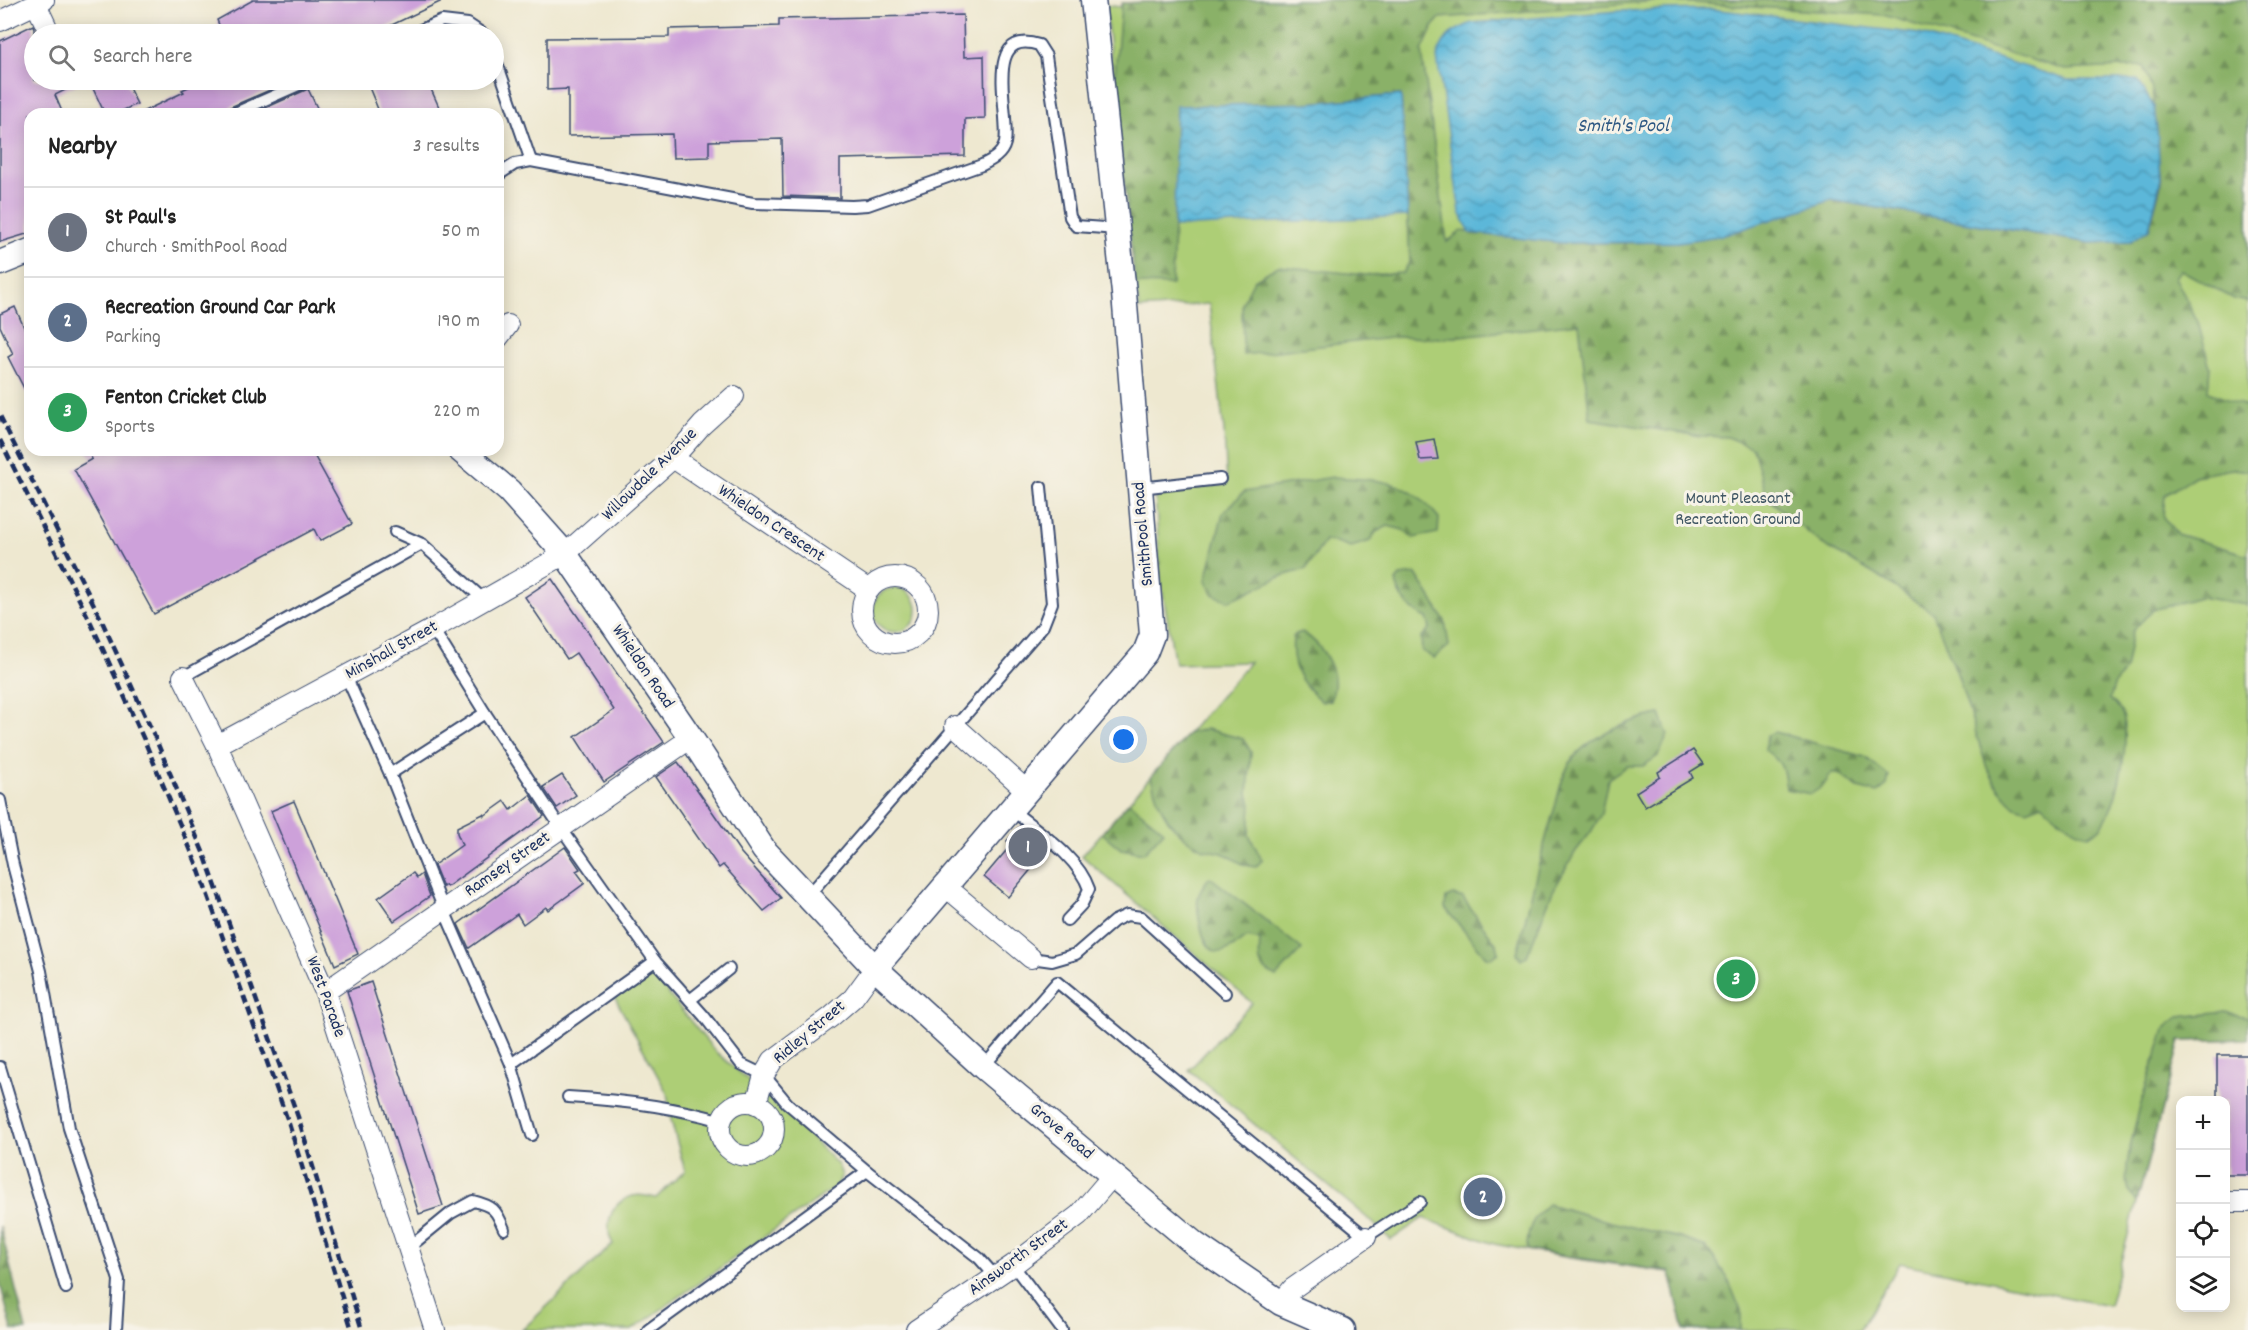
<!DOCTYPE html>
<meta charset="utf-8">
<style>
:root{--surface:#fff;--page:#f6f6f6;--text:#222;--muted:#767676;--line:#e0e0e0;--accent:#c8321e}
body{margin:0;font-family:Dekko,sans-serif;background:var(--page);color:var(--text)}
.controls{position:absolute;right:18px;bottom:18px;display:grid;overflow:hidden;border-radius:12px;box-shadow:0 3px 15px #0003}
.controls button{width:54px;height:54px;display:grid;place-items:center;padding:0;border:0;border-bottom:2px solid var(--line);background:var(--surface);color:var(--text);font:30px sans-serif}
.you{position:absolute;left:1124px;top:740px;width:21px;height:21px;margin:-15px;border:4px solid #fff;border-radius:50%;background:#1a73e8;box-shadow:0 0 0 9px #1a73e833}
.badge{display:grid;place-items:center;width:39px;height:39px;border-radius:50%;background:var(--accent);color:#fff;font-size:20px;font-weight:700}
.pin{position:absolute;translate:-50% -50%;border:3px solid #fff;box-shadow:0 2px 6px #0006}
.list{margin:0;padding:0;list-style:none}
h2{display:flex;justify-content:space-between;align-items:center;height:78px;margin:0;padding:0 24px;font-size:26px}
h2 small{font-size:20px;font-weight:400;color:var(--muted)}
.list li{display:grid;grid-template-columns:39px 1fr auto;gap:18px;align-items:center;box-sizing:border-box;height:90px;padding:0 24px;border-top:2px solid var(--line)}
.list b{display:block;font-size:22px;white-space:nowrap}
.list p{margin:0;font-size:20px;white-space:nowrap;color:var(--muted)}
.list em{font-size:20px;font-style:normal;color:var(--muted)}
.icon{flex:none;width:33px;height:33px;fill:none;stroke:currentColor;stroke-width:2;stroke-linecap:round;stroke-linejoin:round}
.map{position:relative;flex:none;width:2248px;height:1330px;overflow:hidden}
.search{position:absolute;background:var(--surface);box-shadow:0 3px 15px #0003;left:24px;top:24px;width:480px;height:66px;display:flex;align-items:center;gap:15px;box-sizing:border-box;padding:0 21px;border-radius:33px;color:var(--muted);font-size:22px}
.panel{position:absolute;background:var(--surface);box-shadow:0 3px 15px #0003;left:24px;top:108px;width:480px;height:348px;border-radius:18px}
.map>svg:first-child{display:block}
.green{fill:#adce76;stroke:#647e6a;stroke-width:1.5}
.forest{fill:url(#forest-firs);stroke:#527062;stroke-width:1.5;fill-rule:evenodd}
.water{fill:url(#water-waves);stroke:#3b739c;stroke-width:1.5}
.building{fill:#cda1da}
.lines{fill:none;stroke-linecap:round;stroke-linejoin:round}
.service-casing{stroke:#3b4b6f;stroke-width:14}
.minor-casing{stroke:#3b4b6f;stroke-width:22}
.tertiary-casing{stroke:#3b4b6f;stroke-width:27}
.service{stroke:#fff;stroke-width:10}
.minor{stroke:#fff;stroke-width:20}
.tertiary{stroke:#fff;stroke-width:24}
.rail{stroke:#1b2f5e;stroke-width:4.5;stroke-dasharray:9 4.5;stroke-linecap:butt}
.labels{text-anchor:middle;dominant-baseline:central;stroke-width:6;stroke-linejoin:round;paint-order:stroke}
.street-label{font-size:18px;fill:#1b2f5e;stroke:#f7f3e8}
.park-label{font-size:18px;fill:#405764;stroke:#f7f3e8}
.water-label{font-size:20px;font-style:italic;fill:#2e5883;stroke:#f7f3e8}
</style>
<div class="map">
<svg width="2248" height="1330" viewBox="0 0 2248 1330">
<defs>
<pattern id="forest-firs" width="22" height="20" patternUnits="userSpaceOnUse" patternTransform="scale(1.5)"><rect width="22" height="20" fill="#8ab167"/><path d="M5 1l3.5 6h-7zM16 11l3.5 6h-7z" fill="#709058"/></pattern>
<pattern id="water-waves" width="16" height="10" patternUnits="userSpaceOnUse" patternTransform="scale(1.5)"><rect width="16" height="10" fill="#5bb7d9"/><path d="M0 5q4-4 8 0t8 0" fill="none" stroke="#4a95b3"/></pattern>
</defs>
<rect width="100%" height="100%" fill="#f7f3e8"/>
<filter id="ink" filterUnits="userSpaceOnUse"><feTurbulence type="fractalNoise" baseFrequency=".0167" numOctaves="2"/><feDisplacementMap in="SourceGraphic" scale="12" xChannelSelector="R" yChannelSelector="G"/><feConvolveMatrix kernelMatrix="1 2 1 2 8 2 1 2 1" color-interpolation-filters="sRGB"/></filter>
<filter id="wash" filterUnits="userSpaceOnUse"><feTurbulence type="fractalNoise" baseFrequency=".008" numOctaves="4" result="noise"/><feDisplacementMap in="SourceGraphic" scale="24" xChannelSelector="R" yChannelSelector="G"/><feGaussianBlur stdDeviation="1.35" result="paint"/><feColorMatrix in="noise" values="0 0 0 0 0 0 0 0 0 0 0 0 0 0 0 0 0 1.4 0 .05"/><feComposite in="paint" operator="in"/></filter>
<g filter="url(#wash)">
<rect width="100%" height="100%" fill="#eee8d0"/>
<g class="green">
<path d="M1206,0H2248V1039L2180,1041L2109,1306L1900,1263L1859,1330H1684L1670,1272L1570,1258L1494,1244L1423,1218L1391,1240L1372,1222L1189,1070L1252,1003L1082,856L1250,662L1175,664L1161,582L1155,494L1227,484L1224,431L1209,304L1139,309L1105,5L1120,7L1122,3Z"/>
<circle cx="895" cy="610" r="22"/>
<path d="M647,975L657,980L715,1051L793,1119L838,1165L842,1175L838,1185L632,1330H522L613,1244C604,1228 609,1206 627,1198C636,1193 646,1196 656,1198L685,1171L671,1120L667,1093L614,996L637,979Z"/>
</g>
<g class="forest">
<path d="M1206,0H2248V302L2234,299L2181,270L2175,277L2198,322L2210,367L2208,392L2248,407V471L2232,469L2195,476L2165,495L2163,517L2177,534L2248,555V605L2200,597L2153,610L2132,631L2125,670L2115,683L2110,699C2114,703 2120,708 2122,713C2132,736 2117,809 2101,827C2098,831 2093,833 2089,836C2070,828 2057,819 2042,804L2027,810L2013,805L1999,789L1987,768L1958,676L1933,613L1884,580L1822,544L1767,498L1753,448L1727,437L1700,436L1590,419L1579,323L1442,338L1399,337L1243,355L1242,304L1254,280L1278,266L1366,275L1403,273L1410,261L1401,95L1307,103L1176,163L1172,285L1135,284L1114,85L1121,7L1122,3ZM1659,1L1883,15L2065,70L2143,66L2152,90L2161,185L2149,229L2131,241L2091,243L1831,200L1678,242L1563,243L1461,231L1447,242L1422,51L1434,25L1440,18Z"/>
<path d="M1333,477C1382,481 1406,477 1439,518L1438,533L1413,538L1403,530L1388,526L1376,532L1370,541L1351,547L1336,542L1325,541L1306,569L1282,576L1229,601L1212,594L1206,580L1223,513L1244,492Z"/>
<path d="M1416,574L1445,621L1449,646L1434,658L1422,651L1421,638L1430,628L1427,618C1411,612 1399,597 1396,581L1400,576Z"/>
<path d="M1302,632C1324,645 1343,676 1330,700L1322,702C1300,683 1290,667 1293,637L1296,634Z"/>
<path d="M1660,714L1668,735L1658,756L1643,766H1627L1608,779L1601,814L1591,832L1576,851L1552,893L1527,956L1521,960L1517,954C1529,904 1540,855 1555,807C1559,792 1563,772 1572,760C1587,738 1634,718 1660,714Z"/>
<path d="M1206,729L1243,739L1251,752L1248,794L1251,804L1249,835L1262,860L1256,867C1237,865 1237,858 1222,853C1216,851 1209,851 1204,849C1172,835 1158,809 1151,777L1189,733Z"/>
<path d="M1775,732L1865,757L1889,776L1887,785L1877,793L1858,788L1838,773H1832L1823,786L1811,794L1786,789C1784,768 1782,762 1765,750L1767,735Z"/>
<path d="M1129,802L1164,831L1144,853L1121,849L1102,833Z"/>
<path d="M1210,877L1302,949L1276,977C1256,967 1259,960 1260,940L1248,937C1240,941 1227,953 1218,952C1202,951 1196,910 1198,898C1200,889 1204,883 1210,877Z"/>
<path d="M1453,895L1463,898L1497,945L1499,953L1491,958L1486,957L1445,908L1446,898Z"/>
<path d="M2226,1012L2248,1017V1039L2180,1041L2137,1202C2133,1197 2128,1192 2127,1187C2121,1154 2154,1061 2166,1027L2179,1017Z"/>
<path d="M1548,1204L1611,1222L1680,1238L1706,1247L1727,1277L1741,1311V1330H1684L1670,1272L1527,1250C1527,1229 1532,1218 1548,1204Z"/>
<path d="M0,1226L26,1330H12L0,1283Z"/>
</g>
<g class="water">
<path d="M1712,9L1920,34L2068,80H2138L2154,107L2158,138L2160,184L2149,229L2131,241L2091,243L1831,200L1725,235L1678,242L1563,243L1470,233L1460,212L1437,57C1445,34 1451,32 1472,23L1619,11Z"/>
<path d="M1401,95L1408,216L1174,227L1176,106L1307,103Z"/>
</g>
<g id="blocks">
<g class="building">
<path d="M253,0H444L373,34H223L217,20Z"/>
<path d="M963,15L964,57L984,56L985,118L965,119V156L840,159V198L783,196L782,139L709,141V157L673,158L672,134L568,136V89L547,90V38L669,37V29L779,26V19Z"/>
<path d="M33,25L34,29V80H85L55,95L63,114H30V233L0,242V41Z"/>
<path d="M89,80H125L137,104L115,114H105Z"/>
<path d="M203,80H293L230,107L226,114H138L184,92L182,90Z"/>
<path d="M366,80H427L442,114H380Z"/>
<path d="M308,89L320,114H252Z"/>
<path d="M15,307L30,341V400L8,357L13,354L0,326V314Z"/>
<path d="M1434,439L1438,459L1420,460L1416,442Z"/>
<path d="M87,450H311L352,524L320,541L314,529L154,614L74,469L92,459Z"/>
<path d="M552,579L664,742L604,782L575,737L614,710L576,653L567,659L525,597Z"/>
<path d="M1693,750L1703,764L1690,772L1693,778L1645,807L1636,792L1660,777L1658,772Z"/>
<path d="M678,762L741,853L781,898L764,911L723,865L719,868L656,777Z"/>
<path d="M562,775L576,795L557,808L543,787Z"/>
<path d="M530,795L544,816L447,887L445,885L443,887L434,865L462,845L457,833V827L483,814L484,816L505,801L511,810Z"/>
<path d="M294,801L358,954L335,965L271,811Z"/>
<path d="M1020,826L1048,849L1008,897L984,877L1011,845L1007,841Z"/>
<path d="M565,847L580,869L576,871L585,883L548,910L546,907L523,924L517,914L469,948L458,924Z"/>
<path d="M413,873L417,878L422,874L430,896L394,921L378,898Z"/>
<path d="M371,982L443,1206L419,1214L347,991Z"/>
<path d="M2217,1055H2248V1175H2226V1101H2217Z"/>
</g>
</g>
</g>
<g filter="url(#ink)">
<use href="#blocks" fill-opacity="0" stroke="#3b4b6f" stroke-width="1.5"/>
<g class="lines">
<g class="service-casing">
<g id="service">
<path d="M411,34L442,21L468,24L483,34"/>
<path d="M494,54L531,161"/>
<path d="M233,114L310,80"/>
<path d="M498,175L515,164L531,161L753,203L852,206L868,205L982,165C992,160 1002,155 1005,143C1011,115 981,27 1039,45L1046,56L1070,217L1076,226L1118,229"/>
<path d="M1140,488L1220,479"/>
<path d="M395,532L422,544L483,599"/>
<path d="M433,629L485,713L561,828L655,961L704,1016L741,1064L764,1075L787,1103L867,1171L979,1258L995,1276"/>
<path d="M346,676L390,774L444,910L511,1064L532,1135"/>
<path d="M183,677L422,544"/>
<path d="M390,774L485,713"/>
<path d="M0,800L13,865L41,971L69,1128L119,1280L116,1330"/>
<path d="M1011,809C1037,831 1078,856 1089,889L1082,904L1067,920"/>
<path d="M807,897L1043,626L1052,603L1041,487"/>
<path d="M1031,958L1052,961L1076,954L1114,921L1127,915L1141,917L1225,993"/>
<path d="M690,1000L729,969"/>
<path d="M511,1064L655,961"/>
<path d="M0,1067L66,1288"/>
<path d="M983,1067L1057,982L1366,1237L1420,1202"/>
<path d="M568,1097C620,1100 672,1106 722,1121"/>
<path d="M407,1249L451,1213L473,1201C493,1206 496,1209 504,1229"/>
<path d="M1013,1265L1062,1330"/>
<path d="M648,1330L867,1171"/>
</g>
</g>
<g class="minor-casing">
<g id="minor">
<path d="M36,4L50,34"/>
<path d="M0,21L44,0"/>
<path d="M498,338L508,325"/>
<path d="M673,458L869,590"/>
<circle cx="895" cy="610" r="33"/>
<path d="M183,677L217,745L325,992L435,1330"/>
<path d="M955,726L1027,791"/>
<path d="M217,745L433,629L565,554L673,458L702,425L734,396"/>
<path d="M945,886L1031,958"/>
<path d="M325,992L691,738"/>
<circle cx="747" cy="1129" r="27"/>
<path d="M756,1104L764,1075L773,1060L831,1017L853,998L875,968"/>
<path d="M2226,1202H2248"/>
<path d="M1281,1303L1292,1289L1366,1237"/>
<path d="M916,1330L1013,1265L1079,1215L1113,1175"/>
</g>
</g>
<g class="tertiary-casing">
<g id="tertiary">
<path d="M0,263L30,251"/>
<path d="M460,450L509,491L565,554L691,738L764,850L875,968L983,1067L1196,1245L1281,1303L1343,1330"/>
<path d="M875,968L1145,653L1152,635L1124,293L1093,0"/>
</g>
</g>
<use href="#service" class="service"/>
<use href="#minor" class="minor"/>
<use href="#tertiary" class="tertiary"/>
<g class="rail">
<path d="M0,416L100,617L154,735L206,859L298,1117L362,1330"/>
<path d="M0,440L91,623L145,742L197,865L289,1124L352,1330"/>
</g>
</g>
</g>
<g class="labels">
<g class="street-label">
<text transform="translate(650 475) rotate(-44)">Willowdale Avenue</text>
<text transform="translate(771 524) rotate(34)">Whieldon Crescent</text>
<text transform="translate(1144 534) rotate(-95)">SmithPool Road</text>
<text transform="translate(392 651) rotate(-29)">Minshall Street</text>
<text transform="translate(642 667) rotate(56)">Whieldon Road</text>
<text transform="translate(508 865) rotate(-35)">Ramsey Street</text>
<text transform="translate(325 997) rotate(70)">West Parade</text>
<text transform="translate(810 1033) rotate(-40)">Ridley Street</text>
<text transform="translate(1061 1132) rotate(40)">Grove Road</text>
<text transform="translate(1019 1258) rotate(-36)">Ainsworth Street</text>
</g>
<g class="park-label">
<text x="1738" y="499">Mount Pleasant<tspan x="1738" dy="21">Recreation Ground</tspan></text>
</g>
<g class="water-label">
<text x="1623" y="127">Smith's Pool</text>
</g>
</g>
</svg>
<div class="controls">
<button>+</button>
<button>−</button>
<button><svg class="icon" aria-label="locate" viewBox="0 0 24 24"><circle cx="12" cy="12" r="6"/><path d="M12 2v4M12 18v4M2 12h4M18 12h4"/></svg></button>
<button><svg class="icon" aria-label="layers" viewBox="0 0 24 24"><path d="M12 4l9 5-9 5-9-5zM3 14l9 5 9-5"/></svg></button>
</div>
<div class="you"></div>
<div class="pin badge" style="left:1028px;top:847px;background:#6b7280">1</div>
<div class="pin badge" style="left:1483px;top:1197px;background:#5c6f8a">2</div>
<div class="pin badge" style="left:1736px;top:979px;background:#2e9e5b">3</div>
<div class="search"><svg class="icon" aria-label="search" viewBox="0 0 24 24"><circle cx="10" cy="10" r="6"/><path d="M15 15l6 6"/></svg>Search here</div>
<section class="panel">
<h2>Nearby<small>3 results</small></h2>
<ul class="list">
<li><span class="badge" style="background:#6b7280">1</span><div><b>St Paul's</b><p>Church · SmithPool Road</p></div><em>50 m</em></li>
<li><span class="badge" style="background:#5c6f8a">2</span><div><b>Recreation Ground Car Park</b><p>Parking</p></div><em>190 m</em></li>
<li><span class="badge" style="background:#2e9e5b">3</span><div><b>Fenton Cricket Club</b><p>Sports</p></div><em>220 m</em></li>
</ul>
</section>
</div>
